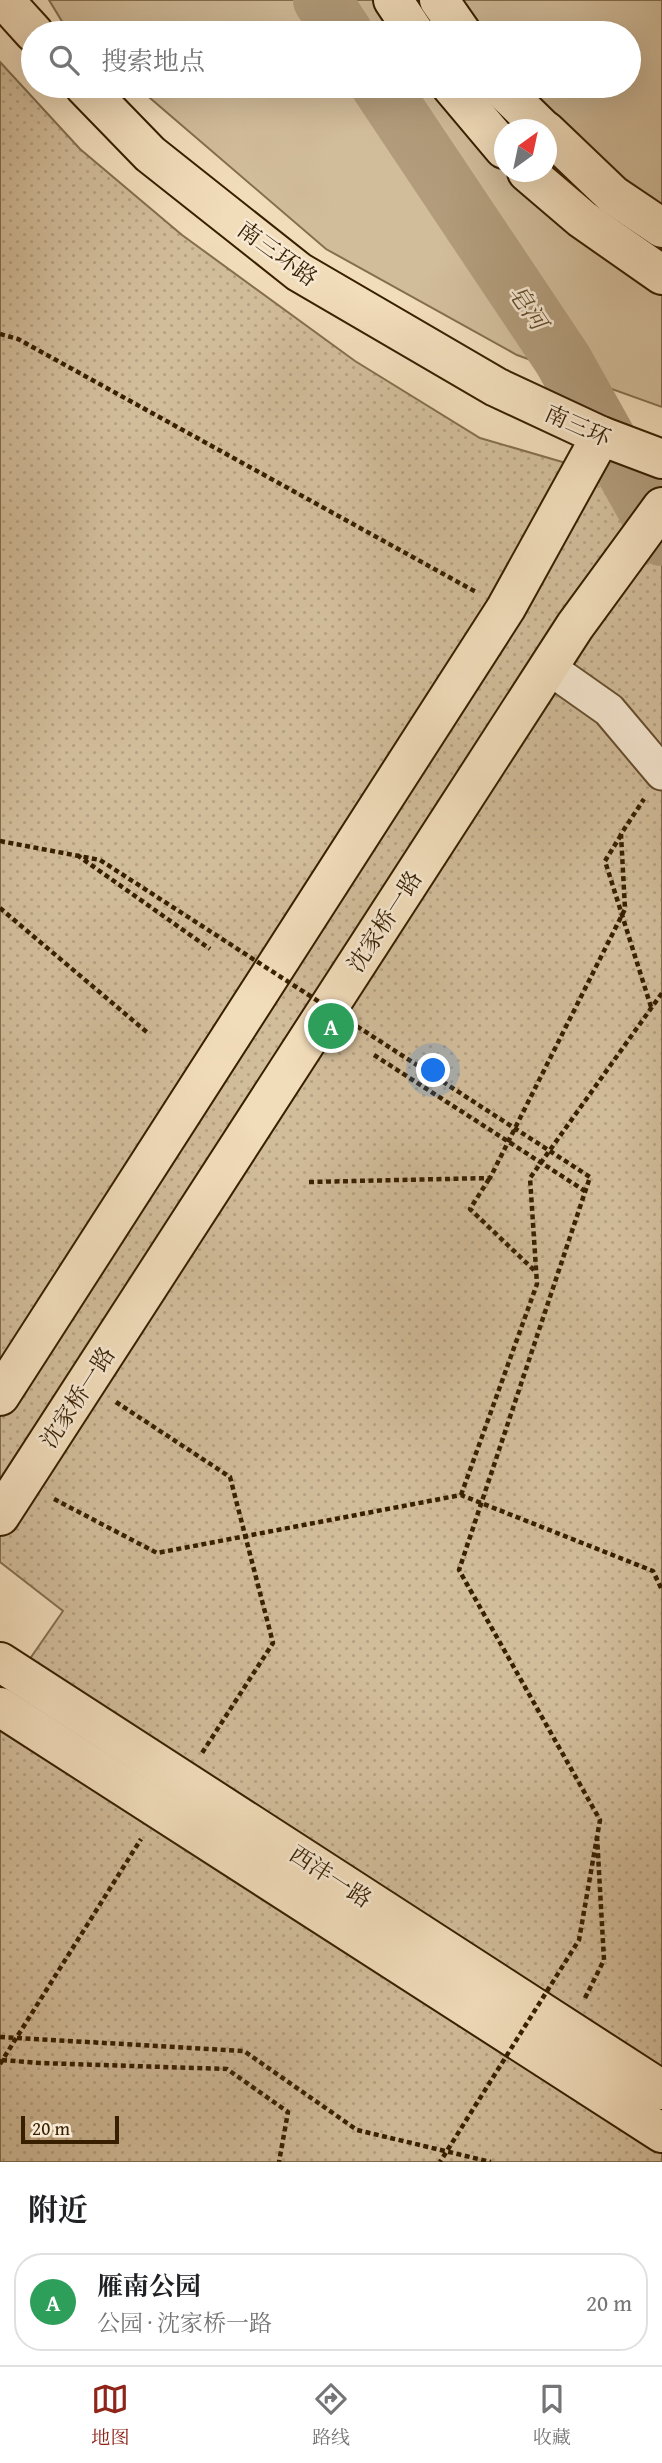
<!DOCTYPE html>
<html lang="zh">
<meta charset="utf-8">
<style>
:root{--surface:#fff;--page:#f6f6f6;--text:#202124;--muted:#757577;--line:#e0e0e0;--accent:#8f2418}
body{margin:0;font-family:"Gentium Book Plus","Noto Serif SC",serif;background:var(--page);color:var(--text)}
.compass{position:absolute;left:494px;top:119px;width:63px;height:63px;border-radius:50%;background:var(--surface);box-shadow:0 7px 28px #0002;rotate:33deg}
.scale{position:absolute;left:21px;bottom:18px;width:98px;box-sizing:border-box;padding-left:7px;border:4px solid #371f00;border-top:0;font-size:19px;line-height:24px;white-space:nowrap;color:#371f00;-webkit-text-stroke:5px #f7e9d3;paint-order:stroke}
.you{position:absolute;left:434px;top:1071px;width:24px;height:24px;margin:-18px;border:5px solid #fff;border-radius:50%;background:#1a73e8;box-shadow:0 0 0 10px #1a73e833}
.badge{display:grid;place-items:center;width:46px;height:46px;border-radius:50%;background:var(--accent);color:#fff;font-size:23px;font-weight:700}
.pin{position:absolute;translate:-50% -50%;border:4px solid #fff;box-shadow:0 2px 7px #0006}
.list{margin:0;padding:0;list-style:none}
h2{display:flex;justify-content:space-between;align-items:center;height:91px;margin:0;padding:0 28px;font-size:30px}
h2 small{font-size:23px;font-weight:400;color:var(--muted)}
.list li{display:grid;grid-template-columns:46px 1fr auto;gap:21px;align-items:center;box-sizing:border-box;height:98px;margin:0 14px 14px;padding:0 14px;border:2px solid var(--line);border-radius:28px}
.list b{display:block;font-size:26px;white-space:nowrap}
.list p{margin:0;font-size:23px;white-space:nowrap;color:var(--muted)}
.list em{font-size:23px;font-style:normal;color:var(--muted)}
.icon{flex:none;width:38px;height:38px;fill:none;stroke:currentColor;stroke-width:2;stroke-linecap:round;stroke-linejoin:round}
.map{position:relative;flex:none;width:662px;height:2162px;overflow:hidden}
.search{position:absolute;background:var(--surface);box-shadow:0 7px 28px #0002;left:21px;right:21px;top:21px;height:77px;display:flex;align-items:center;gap:18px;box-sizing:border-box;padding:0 24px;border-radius:38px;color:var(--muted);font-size:26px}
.sheet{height:203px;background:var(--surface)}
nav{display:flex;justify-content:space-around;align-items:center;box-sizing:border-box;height:98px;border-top:2px solid var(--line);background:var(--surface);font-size:19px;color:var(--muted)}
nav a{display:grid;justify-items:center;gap:4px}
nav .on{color:var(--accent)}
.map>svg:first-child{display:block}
.grass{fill:#d2bd9b;stroke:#846e4e;stroke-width:2;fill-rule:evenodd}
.park{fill:url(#park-dots);stroke:#846e4e;stroke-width:2}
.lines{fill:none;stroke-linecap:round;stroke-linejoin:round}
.river{stroke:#b29c7b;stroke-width:58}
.minor-casing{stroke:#664e2f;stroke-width:37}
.major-casing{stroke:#371f00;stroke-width:42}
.highway-casing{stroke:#371f00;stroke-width:42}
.path{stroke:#371f00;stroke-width:4.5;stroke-dasharray:5 3.5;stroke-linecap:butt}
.minor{stroke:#f7e9d3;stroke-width:33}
.major{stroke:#f2ddbb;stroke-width:38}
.highway{stroke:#f2ddbb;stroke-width:38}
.path-bridge{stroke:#371f00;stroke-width:4.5;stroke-dasharray:5 3.5;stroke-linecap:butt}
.labels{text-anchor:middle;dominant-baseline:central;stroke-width:5;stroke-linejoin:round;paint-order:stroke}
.street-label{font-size:23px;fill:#371f00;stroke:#f7e9d3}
.water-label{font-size:24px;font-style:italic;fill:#624b2b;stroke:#f7e9d3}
</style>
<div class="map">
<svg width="662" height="2162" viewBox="0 0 662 2162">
<defs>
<pattern id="park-dots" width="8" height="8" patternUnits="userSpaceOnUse" patternTransform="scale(1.75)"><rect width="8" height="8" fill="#d2bd9b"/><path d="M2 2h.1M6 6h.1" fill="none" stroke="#b5a284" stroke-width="1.8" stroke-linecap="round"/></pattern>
</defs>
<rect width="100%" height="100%" fill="#f2ddbb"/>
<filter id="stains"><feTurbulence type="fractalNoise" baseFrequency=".00286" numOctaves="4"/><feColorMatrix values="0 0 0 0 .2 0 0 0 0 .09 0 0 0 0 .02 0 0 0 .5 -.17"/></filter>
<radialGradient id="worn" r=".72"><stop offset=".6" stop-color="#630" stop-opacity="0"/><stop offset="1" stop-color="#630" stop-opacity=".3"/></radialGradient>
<path class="grass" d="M49,0H662V407L517,355L326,249L136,86H629V33H75L63,23ZM504,130H546V172H504Z"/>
<path class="park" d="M0,62L80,149L182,235L355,361L480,438L662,491V2162H0V1702L63,1611L0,1562Z"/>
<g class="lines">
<g class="river">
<path d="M322,0L344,33"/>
<path d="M380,86L563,360L662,537"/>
</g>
<g class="minor-casing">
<path id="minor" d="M548,667L609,710L662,773"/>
</g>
<g class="major-casing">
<g id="major">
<path d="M0,1396L506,608L601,436"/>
<path d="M0,1516L575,626L662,507"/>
<path d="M0,1662L662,2090"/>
<path d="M0,1707L662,2133"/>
</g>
</g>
<g class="highway-casing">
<g id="highway">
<path d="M4,0L34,33"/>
<path d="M393,0L415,33"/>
<path d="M439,0L462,33"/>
<path d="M84,86L150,154L299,272L496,387L601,436L662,459"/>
<path d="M451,86L504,149"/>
<path d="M499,86L544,130"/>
<path d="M546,131L613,195L662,228"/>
<path d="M527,172L582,219L662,275"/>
</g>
</g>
<g class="path">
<path d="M0,334L18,339L476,592"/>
<path d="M621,835L605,861L651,1007"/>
<path d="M77,855L210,949"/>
<path d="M0,908L149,1034"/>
<path d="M489,1179L470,1209L536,1272"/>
<path d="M309,1182L490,1178L625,909L621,834L644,799"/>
<path d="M116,1402L230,1477L273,1643L202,1753"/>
<path d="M461,1495L537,1284L530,1178L662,993"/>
<path d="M54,1499L157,1553L461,1495L653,1571L662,1590"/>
<path d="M585,1998L604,1960L597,1836"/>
<path d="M0,2037L244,2051L357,2130L491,2162"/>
<path d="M2,2060L39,2063L227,2069L288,2112L279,2162"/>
<path d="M0,2064L141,1839"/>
</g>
<use href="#minor" class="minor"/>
<use href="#major" class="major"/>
<use href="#highway" class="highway"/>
<g class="path-bridge">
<path d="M0,841L100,860L590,1177L459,1570L600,1820L579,1940L440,2162"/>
<path d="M374,1055L585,1191"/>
</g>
</g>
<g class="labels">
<g class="street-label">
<text transform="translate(278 253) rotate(36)">南三环路</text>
<text transform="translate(578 425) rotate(24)">南三环</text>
<text transform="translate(384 921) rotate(-57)">沈家桥一路</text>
<text transform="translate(77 1397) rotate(-57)">沈家桥一路</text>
<text transform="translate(331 1876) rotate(33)">西沣一路</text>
</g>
<g class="water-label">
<text transform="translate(528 307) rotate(56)">皂河</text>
</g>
</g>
<rect width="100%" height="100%" filter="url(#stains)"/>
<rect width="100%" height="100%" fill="url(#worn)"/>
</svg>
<svg class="compass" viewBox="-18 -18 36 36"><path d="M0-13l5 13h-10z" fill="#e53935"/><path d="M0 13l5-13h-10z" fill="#757577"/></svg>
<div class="scale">20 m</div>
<div class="you"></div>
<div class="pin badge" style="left:331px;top:1026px;background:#2e9e5b">A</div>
<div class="search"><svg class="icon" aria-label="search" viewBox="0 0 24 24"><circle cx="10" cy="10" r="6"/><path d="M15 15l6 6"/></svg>搜索地点</div>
</div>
<section class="sheet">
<h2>附近<small></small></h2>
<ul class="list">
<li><span class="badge" style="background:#2e9e5b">A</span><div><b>雁南公园</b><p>公园 · 沈家桥一路</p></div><em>20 m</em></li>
</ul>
</section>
<nav>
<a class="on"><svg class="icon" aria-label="map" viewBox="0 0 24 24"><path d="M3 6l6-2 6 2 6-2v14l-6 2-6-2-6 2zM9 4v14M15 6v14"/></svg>地图</a>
<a><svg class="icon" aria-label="directions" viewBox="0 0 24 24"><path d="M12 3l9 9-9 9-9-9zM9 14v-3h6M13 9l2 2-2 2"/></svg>路线</a>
<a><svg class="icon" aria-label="saved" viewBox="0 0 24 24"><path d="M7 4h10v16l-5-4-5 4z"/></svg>收藏</a>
</nav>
